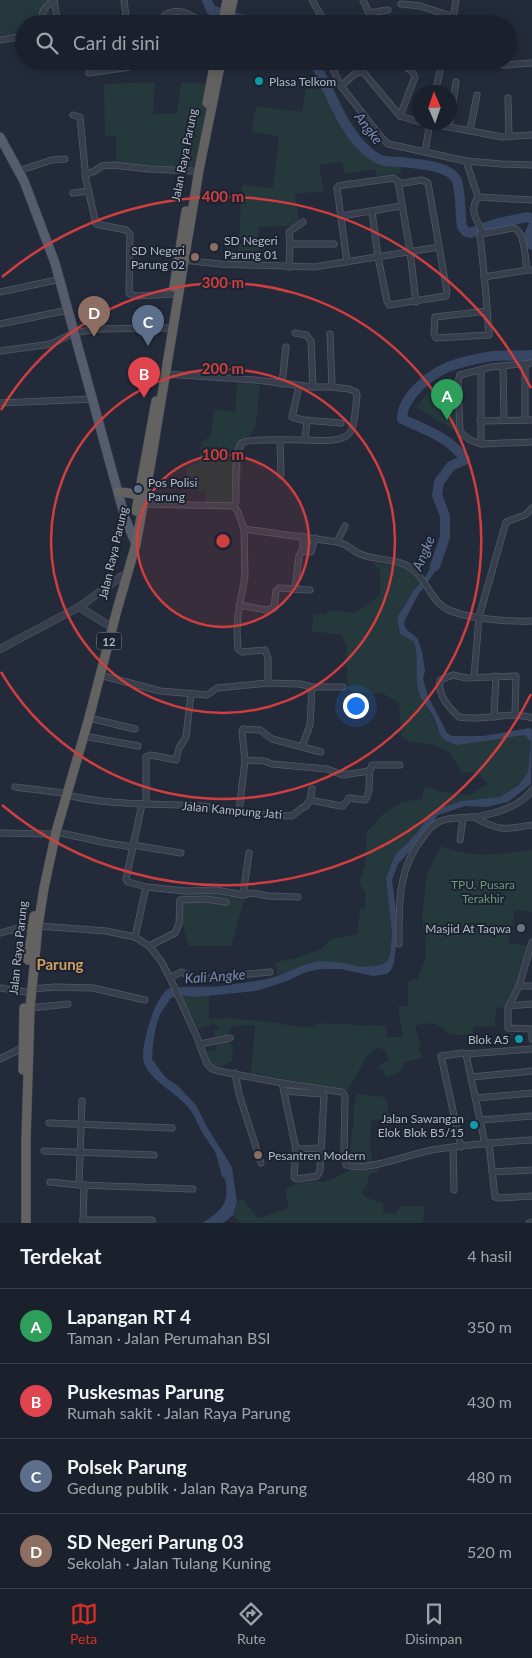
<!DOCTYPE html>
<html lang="id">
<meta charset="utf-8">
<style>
:root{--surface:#1a202c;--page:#272d38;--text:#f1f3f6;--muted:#9fa3a9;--line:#383e48;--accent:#d93025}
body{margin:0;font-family:Lato,sans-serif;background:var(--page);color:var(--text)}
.compass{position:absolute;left:412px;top:85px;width:45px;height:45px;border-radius:50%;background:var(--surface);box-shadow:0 2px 12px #0003;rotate:358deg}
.you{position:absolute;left:355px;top:705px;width:18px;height:18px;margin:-12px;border:4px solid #fff;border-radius:50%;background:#1a73e8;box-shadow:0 0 0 8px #1a73e833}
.badge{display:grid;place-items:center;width:32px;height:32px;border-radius:50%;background:var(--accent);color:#fff;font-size:16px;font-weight:700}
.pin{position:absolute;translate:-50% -41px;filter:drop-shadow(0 1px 2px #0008)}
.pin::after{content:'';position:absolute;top:26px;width:18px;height:15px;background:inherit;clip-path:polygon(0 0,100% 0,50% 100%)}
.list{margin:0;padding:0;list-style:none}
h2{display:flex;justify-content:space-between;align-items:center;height:65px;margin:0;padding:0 20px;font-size:21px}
h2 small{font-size:16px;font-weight:400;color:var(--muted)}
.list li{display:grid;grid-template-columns:32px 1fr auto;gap:15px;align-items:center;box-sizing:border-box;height:75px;padding:0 20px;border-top:1px solid var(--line)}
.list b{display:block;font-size:19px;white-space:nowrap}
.list p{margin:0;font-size:16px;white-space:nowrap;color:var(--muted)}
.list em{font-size:16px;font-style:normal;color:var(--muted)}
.icon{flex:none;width:28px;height:28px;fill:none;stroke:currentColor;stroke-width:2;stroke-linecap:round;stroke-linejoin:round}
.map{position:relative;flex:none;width:532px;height:1223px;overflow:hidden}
.search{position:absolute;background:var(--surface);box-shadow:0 2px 12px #0003;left:15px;right:15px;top:15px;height:55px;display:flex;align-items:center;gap:12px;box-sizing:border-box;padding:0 18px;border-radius:28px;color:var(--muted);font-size:19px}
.sheet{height:365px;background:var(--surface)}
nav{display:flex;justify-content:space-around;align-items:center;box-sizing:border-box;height:70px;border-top:1px solid var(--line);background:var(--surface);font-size:14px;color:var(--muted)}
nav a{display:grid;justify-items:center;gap:2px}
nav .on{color:var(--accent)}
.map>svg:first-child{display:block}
.green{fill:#25383c}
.water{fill:#374662}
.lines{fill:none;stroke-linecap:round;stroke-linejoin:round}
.river{stroke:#374662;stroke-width:10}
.minor-casing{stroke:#525866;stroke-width:7}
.tertiary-casing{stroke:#525866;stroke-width:8}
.primary-casing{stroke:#404754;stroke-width:10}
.trunk-casing{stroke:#424856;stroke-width:10}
.minor{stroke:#373e4c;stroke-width:5.5}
.tertiary{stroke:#373e4c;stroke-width:7}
.primary{stroke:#555c6c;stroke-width:9}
.trunk{stroke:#636260;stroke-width:9}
.ring{fill:none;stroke:#d13e40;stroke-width:2.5}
.culture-dot{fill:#0f9aa8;stroke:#1c2330;stroke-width:2}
.education-dot{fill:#8d6e63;stroke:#1c2330;stroke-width:2}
.service-dot{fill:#5c6f8a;stroke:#1c2330;stroke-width:2}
.worship-dot{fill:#6b7280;stroke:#1c2330;stroke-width:2}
.labels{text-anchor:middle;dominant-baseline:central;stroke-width:4;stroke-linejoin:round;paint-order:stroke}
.shield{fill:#1c2330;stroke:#858b9a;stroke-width:1}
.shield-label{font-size:11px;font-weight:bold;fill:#b2b8c7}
.poi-label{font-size:12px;fill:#b2b8c7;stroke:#1c2330;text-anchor:start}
.street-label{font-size:12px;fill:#b2b8c7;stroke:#1c2330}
.park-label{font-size:12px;fill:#699878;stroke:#1c2330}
.water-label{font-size:14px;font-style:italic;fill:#7b8daf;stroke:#1c2330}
.quarter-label{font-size:15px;font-weight:bold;fill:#d39c62;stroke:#1c2330}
.centre{fill:#d13e40;stroke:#1c2330;stroke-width:2.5}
.ring-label{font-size:15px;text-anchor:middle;font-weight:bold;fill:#d13e40;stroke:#1c2330;stroke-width:4;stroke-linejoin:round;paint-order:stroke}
</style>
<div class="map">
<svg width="532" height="1223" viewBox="0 0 532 1223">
<rect width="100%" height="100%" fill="#232b3b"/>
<g class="green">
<path d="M0,0H48L52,24H24V32L0,36Z"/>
<path d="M327,74C338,96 360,150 385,157C390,158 396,158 401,158V173L377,176L375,169L344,174L342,162L319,165L324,191L295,194L300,225L258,227L260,262L238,260L242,185L273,188L279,136L251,132L256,106L302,112L306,89H318L319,76Z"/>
<path d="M155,82L153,114H177L181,82L211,84L197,166L165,168L116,164V137L105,136L104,84Z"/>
<path d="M237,383L260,385L256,424L244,448L237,509L205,508L206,492L185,487L187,466L199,464L201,443L211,435L214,409L235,412Z"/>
<path d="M455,384L458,433L416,407L432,389Z"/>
<path d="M372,562L411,569L422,579C415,588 401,606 398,618C396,623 398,629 400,634L414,642L418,663L417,680L423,703L435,721L437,730L449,742L525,735L531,742L528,772L519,785L500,797L483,800L428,817L418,833L405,844L386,878L392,934L390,954L387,962L378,967L316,962L277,976L276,962L297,958L321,949L332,939L357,934L360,909L366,908L365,892L359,883L365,865L367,832L383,814L402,802L422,799L425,786L442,792L469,795L488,784L478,773L461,772L450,753L436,745L410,742L401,736L399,703L384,694L348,691L346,646L342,635L311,631L314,614L325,615L330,610L355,613L380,595V571Z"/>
<path d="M441,846C474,859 499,854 532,850V912L515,910L508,943L529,946L510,1009L496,1007L495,1027L474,1026L473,1035H451C437,1024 434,1020 415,1026L421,1047L418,1048L422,1058L404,1062C403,1072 394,1075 386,1077L383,1070L378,1068L383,1063L388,1061L387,1052L378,1047L367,1056L348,1090L251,1073L255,1026L238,1025L232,1027L229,1031L228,1041L233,1047L232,1061L220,1068L211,1066L206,1052L217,1049L214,1030L220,1029L214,1024L198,1029L181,995L196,997L211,994L209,997V1019L227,1018L281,1023V1024L307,1028L308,1026L315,1027L316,1023L386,1026V1037H403L398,1006H408V983L418,978L426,955L425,938L422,916L427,873Z"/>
<path d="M209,891L245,897L231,946H189L182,923L180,892Z"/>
<path d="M357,1094L385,1097L391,1119L371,1120L370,1147L373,1163L353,1165L350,1148L354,1119V1106Z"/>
<path d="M380,1168L378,1172L370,1174L366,1187L361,1192L367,1198L383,1203V1212L396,1214L400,1206H425L423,1223H240L233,1215L237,1202L243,1199L258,1218L289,1208L285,1190C294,1183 313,1179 325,1182L350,1170H367Z"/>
</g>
<path class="water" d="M438,553L442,555L437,569L418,595L404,622L406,629L418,639L422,652L425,671L423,679L428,696L447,733L452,736H483L530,728L532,730L531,784L508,802L486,807L465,806L438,815L421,839L398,864L392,880L398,926L397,937L394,963L391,970L387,974L373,976L341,969H321L306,972L287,981L256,991L196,997L181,995L171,998L160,1014L156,1027L153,1043L152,1059L165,1077L178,1086L196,1105L207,1127L232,1167L237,1202L233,1215L226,1221L222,1223H202C222,1211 230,1203 225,1179L222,1176C220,1169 218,1161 216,1154C212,1146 206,1139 202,1132C197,1123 194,1113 187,1106C175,1092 150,1080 144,1063C139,1050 155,996 168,989C178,985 207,988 221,986C239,983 259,982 277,976C290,972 302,964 316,962C339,958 365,974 387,962L390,954L392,934L386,878L395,855L417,833L428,817L437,809L462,801L500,797L519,785L528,772L531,742L525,735L457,745C438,739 441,735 435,720C430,709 420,701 418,689C415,673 419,658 414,642L400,634L397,618L413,591L426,576Z"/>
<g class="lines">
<g class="river">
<path d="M207,0L211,10L257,24"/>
<path d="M314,61C330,92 344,135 372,155C382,163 390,161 401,162C416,164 451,165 457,181C461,193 460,214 462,227L466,232L470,233L495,224L527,217L532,219"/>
<path d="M532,228L528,238L532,245"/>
<path d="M435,566L445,537V516L437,495L439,482L451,466L465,460C451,438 424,429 402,419C402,397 429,375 448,367C461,362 480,358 493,356C506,355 519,356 532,355"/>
</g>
<g class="minor-casing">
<g id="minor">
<path d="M54,0L58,24"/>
<path d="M124,0L127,24"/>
<path d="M312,0L326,24"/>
<path d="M363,0L369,13L388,10"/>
<path d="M401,4L420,6L454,17"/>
<path d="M42,24C42,10 42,9 54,0"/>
<path d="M161,24L165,15C180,6 192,16 205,24"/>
<path d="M452,24L456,0"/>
<path d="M0,40L24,36"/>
<path d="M329,61L341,86L381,137L388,144L466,161L501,164L532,165"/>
<path d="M396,61L412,71L415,77L400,116"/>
<path d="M461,61L506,65L532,63"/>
<path d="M89,73L130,67L132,61"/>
<path d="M341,86L357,72L364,73L400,116L420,122"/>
<path d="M435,92L440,71"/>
<path d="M508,98L509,136"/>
<path d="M73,115L80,117L86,180L96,224L126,230L130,234L129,293L130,294L136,296L173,294"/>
<path d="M450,121L456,82"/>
<path d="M423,122L502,137L532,135"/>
<path d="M470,131L477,95"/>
<path d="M425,152L430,122"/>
<path d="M466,161L478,197L532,200"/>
<path d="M18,171L52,160L65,159"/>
<path d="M85,174L93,172L102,166L113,165L149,169L194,171"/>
<path d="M73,193L89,191"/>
<path d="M478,197C469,211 476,218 482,231L480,236C484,269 487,302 489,335L436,338L434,334L435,317L487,311"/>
<path d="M372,212L378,257L387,301L389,305L446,296L447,292L428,183L422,180L398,184"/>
<path d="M341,216L401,206"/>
<path d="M480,234L514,228C525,232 525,258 527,270"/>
<path d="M290,244H334"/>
<path d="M183,260L220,264L314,267L439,247"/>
<path d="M347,262L337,188L339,186L344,185L394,178L398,181L410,251L416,302"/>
<path d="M289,267L290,244L289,232L303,222"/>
<path d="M484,277L527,270H532"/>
<path d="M0,292L61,279"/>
<path d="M0,324L68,310"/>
<path d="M295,333L306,335L311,341L313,387"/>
<path d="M330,334L332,387"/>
<path d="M0,351L45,345L53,343L74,333L96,329L168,328"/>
<path d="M532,363L491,367L460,375L458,381L460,432L470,440L481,444L532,442"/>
<path d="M525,365V420"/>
<path d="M503,367L504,420"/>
<path d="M481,370V444"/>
<path d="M166,374L256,380L313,387H332L349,389L356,392L357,395C356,404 355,424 351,431C343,444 318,440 305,440L307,420"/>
<path d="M282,384L286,347"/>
<path d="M299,386L292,417L303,420L341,423"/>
<path d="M0,403L93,399"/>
<path d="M480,421L532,420"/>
<path d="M280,440L281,475"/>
<path d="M142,504L234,506L238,512L244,529L337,542C351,545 350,550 360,554C376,561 397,558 411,568C424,577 429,594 440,604C454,619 511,622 532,621"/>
<path d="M234,506L236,501C236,489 234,450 242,443C248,438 295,440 305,440"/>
<path d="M244,529L245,576L238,615L237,632L238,649L242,652L265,650L268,658V683L300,684L312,687L310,725L302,747"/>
<path d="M337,542L345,526"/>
<path d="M302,551L311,552L315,538"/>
<path d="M295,589L299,556L303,549V536"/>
<path d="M239,605L266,610L274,608L276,591L279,588L310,590"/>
<path d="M100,675L160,691L207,695L217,688L268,683"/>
<path d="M474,677L479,617L506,522L525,515L532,508"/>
<path d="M312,687H343"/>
<path d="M515,715L516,676L467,678L453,675L440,680C437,695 449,708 459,717C483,722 510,710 532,718"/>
<path d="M494,717L496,676"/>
<path d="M89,718L135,729"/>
<path d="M84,736L138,746"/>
<path d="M245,760L242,732L243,729L260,730L272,739L321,752"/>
<path d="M15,787L63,793"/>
<path d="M67,795C111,806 156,803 200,806C216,807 231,811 246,813C261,815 277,815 292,816L302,808L306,806L310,800L341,806H343L349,798L365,800C373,790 366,776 372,765H400"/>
<path d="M310,800L312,789"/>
<path d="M146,803V757L151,755L176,760L179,748L186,737L191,694"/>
<path d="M239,812L245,760L264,761L272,764L327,769L343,775L369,771"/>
<path d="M473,817C500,831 503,830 532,825"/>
<path d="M56,832L107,843L133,847"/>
<path d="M0,833L50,834"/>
<path d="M460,840L463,818"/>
<path d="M133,845L181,853"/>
<path d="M146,887L186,891L216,890L243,895L253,893L268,896L298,897"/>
<path d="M243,895L249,853"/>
<path d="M38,926L106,931L135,937L149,946L161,961L170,978L196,1035L207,1064L212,1069L218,1071L282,1083L342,1092L345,1096L344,1150L346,1165C369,1172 408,1154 432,1150C465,1144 499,1142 532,1140"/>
<path d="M0,933L15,929L32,928"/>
<path d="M135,937L146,887L128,882L126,879L142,804"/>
<path d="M532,942L519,986L508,1008V1028L532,1029V1039"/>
<path d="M399,944C399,904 397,869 424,836C429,829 433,824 441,821C451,817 461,818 471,817C480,817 489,814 497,812C510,808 525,801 532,790"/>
<path d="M149,946L175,933L179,924L180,900L204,899L226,902"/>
<path d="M170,978L181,972L198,979L270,972"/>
<path d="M519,986H532"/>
<path d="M0,988L26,992"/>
<path d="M31,989L55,987L93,988L145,1000"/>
<path d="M509,1006L532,1004"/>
<path d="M30,1008L68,1004"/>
<path d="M200,1044L230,1038"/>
<path d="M466,1054L485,1144"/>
<path d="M0,1059L26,1046"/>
<path d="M235,1073L239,1094L261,1163"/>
<path d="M472,1077L532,1071"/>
<path d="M282,1083L296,1149L294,1177L297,1179L317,1176L320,1170L324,1096L322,1094L284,1091"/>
<path d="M476,1098L532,1093"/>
<path d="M481,1120L532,1116"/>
<path d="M49,1123L172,1128"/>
<path d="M489,1143L495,1197L499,1198L532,1196"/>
<path d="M461,1147L441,1056L463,1053L466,1054L532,1049"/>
<path d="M453,1148L454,1190"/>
<path d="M296,1149L321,1148"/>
<path d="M44,1151L154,1155"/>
<path d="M492,1172L532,1170"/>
<path d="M50,1182L79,1185L193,1189"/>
<path d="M79,1185L82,1101"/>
<path d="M83,1220H152V1223"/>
<path d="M83,1223L84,1185"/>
<path d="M529,1223L532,1222"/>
</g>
</g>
<g class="tertiary-casing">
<g id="tertiary">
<path d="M79,607L113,628"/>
<path d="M0,649L79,607L122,576"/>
</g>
</g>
<g class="primary-casing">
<path id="primary" d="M0,137L24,181L55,263L125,518L136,544"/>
</g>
<g class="trunk-casing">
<g id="trunk">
<path d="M224,16L227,0"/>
<path d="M228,24L233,0"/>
<path d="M207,103L215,61"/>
<path d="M174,287L186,211"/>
<path d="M118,492L129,493L144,497"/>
<path d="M136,511L156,401"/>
<path d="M28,960L34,916"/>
<path d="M23,1070L24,1008"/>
<path d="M26,1223V1140L30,1008L38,926L44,888L56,832L89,718L117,610L136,544L151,462L199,170L221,61"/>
</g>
</g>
<use href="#minor" class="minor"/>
<use href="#tertiary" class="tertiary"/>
<use href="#primary" class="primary"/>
<use href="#trunk" class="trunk"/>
</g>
<circle cx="223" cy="541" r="86" fill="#d13e40" fill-opacity=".12"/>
<g class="ring">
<circle cx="223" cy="541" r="86"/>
<circle cx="223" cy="541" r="172"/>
<path d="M1 410A258 258 0 1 1 1 672"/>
<path d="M531 694A344 344 0 0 1 2 805M2 277A344 344 0 0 1 531 388"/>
</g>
<g class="culture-dot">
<circle cx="259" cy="81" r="5"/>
<circle cx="519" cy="1039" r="5"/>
<circle cx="474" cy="1125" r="5"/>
</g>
<g class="education-dot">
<circle cx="214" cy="247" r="5"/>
<circle cx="195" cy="257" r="5"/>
<circle cx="258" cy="1155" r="5"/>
</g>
<circle class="service-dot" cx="138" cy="489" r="5"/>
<circle class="worship-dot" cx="521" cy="928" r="5"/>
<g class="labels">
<rect class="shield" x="96.5" y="632.5" width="25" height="17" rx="4"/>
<g class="shield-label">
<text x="109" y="641">12</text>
</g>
<g class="poi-label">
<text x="269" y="81">Plasa Telkom</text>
<text x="224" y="240">SD Negeri<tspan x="224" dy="14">Parung 01</tspan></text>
<text x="185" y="250" text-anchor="end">SD Negeri<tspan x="185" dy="14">Parung 02</tspan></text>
<text x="148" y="482">Pos Polisi<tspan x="148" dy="14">Parung</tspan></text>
<text x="511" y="928" text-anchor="end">Masjid At Taqwa</text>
<text x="509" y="1039" text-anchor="end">Blok A5</text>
<text x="464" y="1118" text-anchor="end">Jalan Sawangan<tspan x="464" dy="14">Elok Blok B5/15</tspan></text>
<text x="268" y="1155">Pesantren Modern</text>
</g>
<g class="street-label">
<text transform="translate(184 155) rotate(-79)">Jalan Raya Parung</text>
<text transform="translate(113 553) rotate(-77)">Jalan Raya Parung</text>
<text transform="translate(232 810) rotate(5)">Jalan Kampung Jati</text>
<text transform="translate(18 948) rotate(-84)">Jalan Raya Parung</text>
</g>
<g class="park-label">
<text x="483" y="884">TPU. Pusara<tspan x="483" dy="14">Terakhir</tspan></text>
</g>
<g class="water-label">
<text transform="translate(369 128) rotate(53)">Angke</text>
<text transform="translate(423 553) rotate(-67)">Angke</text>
<text transform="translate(215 976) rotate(-4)">Kali Angke</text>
</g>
<g class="quarter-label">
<text x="60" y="964">Parung</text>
</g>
</g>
<circle cx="223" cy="541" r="8" class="centre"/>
<g class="ring-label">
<text x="223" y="202">400 m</text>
<text x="223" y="288">300 m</text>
<text x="223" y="374">200 m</text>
<text x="223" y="460">100 m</text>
</g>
</svg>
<svg class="compass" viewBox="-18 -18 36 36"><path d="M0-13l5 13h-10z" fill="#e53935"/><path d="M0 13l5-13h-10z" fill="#9fa3a9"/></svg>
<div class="you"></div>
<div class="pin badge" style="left:447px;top:420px;background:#2e9e5b">A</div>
<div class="pin badge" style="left:144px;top:398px;background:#e0444e">B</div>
<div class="pin badge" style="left:148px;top:346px;background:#5c6f8a">C</div>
<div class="pin badge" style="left:94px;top:337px;background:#8d6e63">D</div>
<div class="search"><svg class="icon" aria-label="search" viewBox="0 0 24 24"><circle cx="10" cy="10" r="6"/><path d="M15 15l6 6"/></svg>Cari di sini</div>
</div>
<section class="sheet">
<h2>Terdekat<small>4 hasil</small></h2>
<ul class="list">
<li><span class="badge" style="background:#2e9e5b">A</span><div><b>Lapangan RT 4</b><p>Taman · Jalan Perumahan BSI</p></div><em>350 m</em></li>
<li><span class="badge" style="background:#e0444e">B</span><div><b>Puskesmas Parung</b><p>Rumah sakit · Jalan Raya Parung</p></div><em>430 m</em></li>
<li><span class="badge" style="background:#5c6f8a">C</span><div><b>Polsek Parung</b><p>Gedung publik · Jalan Raya Parung</p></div><em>480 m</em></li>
<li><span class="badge" style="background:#8d6e63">D</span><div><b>SD Negeri Parung 03</b><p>Sekolah · Jalan Tulang Kuning</p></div><em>520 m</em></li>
</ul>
</section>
<nav>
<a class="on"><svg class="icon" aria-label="map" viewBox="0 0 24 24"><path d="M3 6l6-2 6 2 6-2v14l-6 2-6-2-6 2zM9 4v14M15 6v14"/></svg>Peta</a>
<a><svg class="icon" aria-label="directions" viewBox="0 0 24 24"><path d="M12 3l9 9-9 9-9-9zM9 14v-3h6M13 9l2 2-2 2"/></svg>Rute</a>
<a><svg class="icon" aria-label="saved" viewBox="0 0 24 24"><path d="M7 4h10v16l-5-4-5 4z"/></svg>Disimpan</a>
</nav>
